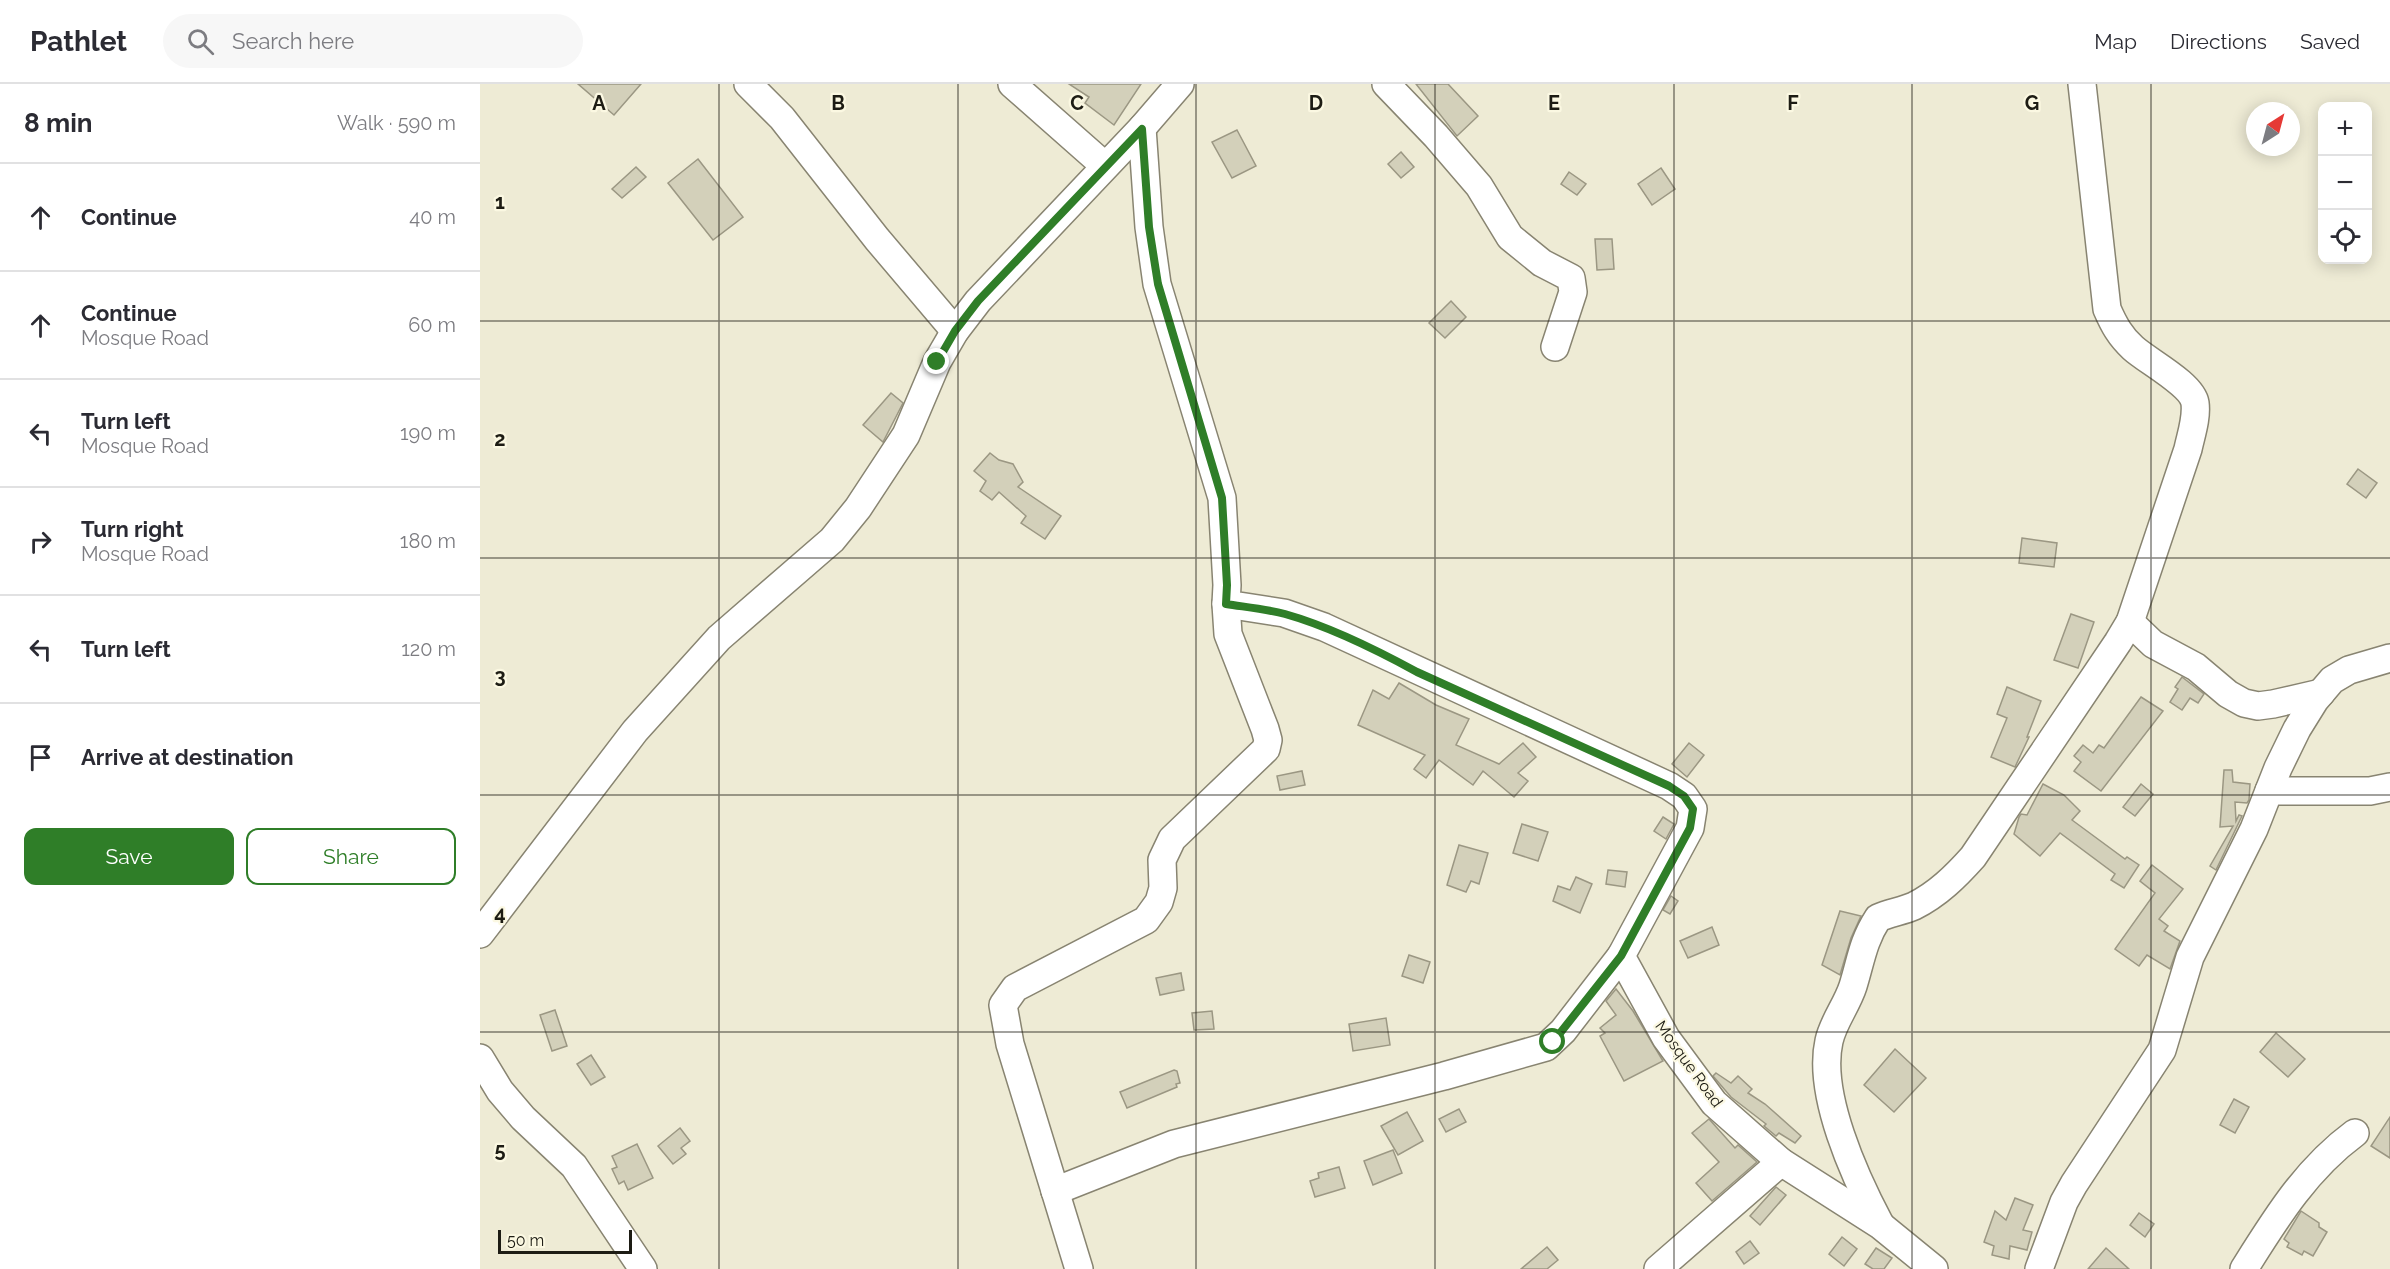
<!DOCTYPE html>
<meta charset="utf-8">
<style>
:root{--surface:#fff;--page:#f7f7f7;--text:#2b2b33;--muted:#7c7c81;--line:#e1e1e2;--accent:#2f7e28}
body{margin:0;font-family:Raleway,sans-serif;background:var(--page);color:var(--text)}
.controls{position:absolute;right:18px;top:18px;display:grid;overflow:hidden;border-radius:12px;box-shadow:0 3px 15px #0003}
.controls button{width:54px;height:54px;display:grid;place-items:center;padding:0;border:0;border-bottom:2px solid var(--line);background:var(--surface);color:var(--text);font:30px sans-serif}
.compass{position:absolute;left:1766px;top:18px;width:54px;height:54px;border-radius:50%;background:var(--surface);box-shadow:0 3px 15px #0003;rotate:36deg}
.scale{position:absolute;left:18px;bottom:15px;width:134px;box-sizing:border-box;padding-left:6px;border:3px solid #1d1c14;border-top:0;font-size:16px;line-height:21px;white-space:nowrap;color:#1d1c14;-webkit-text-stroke:4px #fbf8e2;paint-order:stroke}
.stop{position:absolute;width:18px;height:18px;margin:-14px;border:4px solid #2f7e28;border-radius:50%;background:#fff}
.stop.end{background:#2f7e28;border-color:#fff;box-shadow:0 2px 6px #0008}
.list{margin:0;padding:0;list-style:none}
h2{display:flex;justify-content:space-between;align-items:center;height:78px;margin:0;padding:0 24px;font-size:26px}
h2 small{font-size:20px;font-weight:400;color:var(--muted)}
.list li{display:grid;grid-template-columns:39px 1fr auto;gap:18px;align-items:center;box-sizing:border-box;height:108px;padding:0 24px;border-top:2px solid var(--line)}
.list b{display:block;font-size:22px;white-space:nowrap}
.list p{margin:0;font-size:20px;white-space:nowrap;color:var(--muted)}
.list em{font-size:20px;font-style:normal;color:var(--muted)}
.actions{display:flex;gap:12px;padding:18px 24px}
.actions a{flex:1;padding:14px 0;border:2px solid var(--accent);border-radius:12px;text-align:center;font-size:21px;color:var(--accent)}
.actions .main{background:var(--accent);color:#fff}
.icon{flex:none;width:33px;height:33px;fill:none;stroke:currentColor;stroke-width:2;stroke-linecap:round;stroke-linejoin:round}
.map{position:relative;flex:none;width:1910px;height:1185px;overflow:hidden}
header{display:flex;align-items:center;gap:36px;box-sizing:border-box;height:84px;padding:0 30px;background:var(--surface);border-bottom:2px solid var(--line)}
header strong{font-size:28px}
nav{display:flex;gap:33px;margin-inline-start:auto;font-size:21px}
.search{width:420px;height:54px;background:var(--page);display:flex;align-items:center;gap:15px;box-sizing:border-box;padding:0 21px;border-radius:33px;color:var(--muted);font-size:22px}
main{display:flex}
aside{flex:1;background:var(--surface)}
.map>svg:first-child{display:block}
.building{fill:#d3d0ba;stroke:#9b9783;stroke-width:1.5}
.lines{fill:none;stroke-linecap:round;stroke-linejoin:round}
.minor-casing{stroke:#888471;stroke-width:30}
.minor{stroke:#fff;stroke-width:27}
.route{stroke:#2f7e28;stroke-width:8}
.grid{fill:none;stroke:#1d1c14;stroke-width:1.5;stroke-opacity:0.55}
.labels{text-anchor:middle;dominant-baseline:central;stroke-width:4.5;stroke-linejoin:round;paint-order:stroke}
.street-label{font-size:16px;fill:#1d1c14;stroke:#fbf8e2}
.grid-label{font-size:20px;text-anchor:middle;font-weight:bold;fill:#1d1c14;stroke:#fbf8e2;stroke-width:4.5;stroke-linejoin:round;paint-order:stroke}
</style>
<header>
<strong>Pathlet</strong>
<div class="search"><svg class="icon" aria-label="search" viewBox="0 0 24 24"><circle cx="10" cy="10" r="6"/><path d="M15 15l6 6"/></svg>Search here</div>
<nav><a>Map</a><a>Directions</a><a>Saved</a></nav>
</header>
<main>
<aside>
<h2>8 min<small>Walk · 590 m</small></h2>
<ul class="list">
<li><svg class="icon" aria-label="ahead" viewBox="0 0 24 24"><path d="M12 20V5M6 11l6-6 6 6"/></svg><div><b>Continue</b></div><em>40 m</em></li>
<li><svg class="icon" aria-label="ahead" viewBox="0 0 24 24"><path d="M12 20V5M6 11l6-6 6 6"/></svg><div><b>Continue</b><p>Mosque Road</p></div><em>60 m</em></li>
<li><svg class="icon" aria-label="left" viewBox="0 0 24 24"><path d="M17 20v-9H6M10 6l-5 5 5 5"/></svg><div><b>Turn left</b><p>Mosque Road</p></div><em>190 m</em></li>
<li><svg class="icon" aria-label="right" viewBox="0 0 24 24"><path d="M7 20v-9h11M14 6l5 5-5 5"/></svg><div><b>Turn right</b><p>Mosque Road</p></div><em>180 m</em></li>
<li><svg class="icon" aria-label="left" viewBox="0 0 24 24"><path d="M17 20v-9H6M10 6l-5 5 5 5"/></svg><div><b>Turn left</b></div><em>120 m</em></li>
<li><svg class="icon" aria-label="arrive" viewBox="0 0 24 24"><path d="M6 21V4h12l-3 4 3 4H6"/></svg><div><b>Arrive at destination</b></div></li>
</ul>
<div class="actions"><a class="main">Save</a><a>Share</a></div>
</aside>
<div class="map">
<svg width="1910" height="1185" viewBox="0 0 1910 1185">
<rect width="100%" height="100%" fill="#eeebd5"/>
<g class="building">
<path d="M98,0H161L134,31Z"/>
<path d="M589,0H661L634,41L605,19L609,13Z"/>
<path d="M936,0H968L998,32L977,52Z"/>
<path d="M757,46L776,82L752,94L732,58Z"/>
<path d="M921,68L934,83L921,94L908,80Z"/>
<path d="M218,75L263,133L233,156L188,99Z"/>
<path d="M156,83L166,93L142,114L132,105Z"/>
<path d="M1181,84L1195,105L1172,121L1158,100Z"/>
<path d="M1089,88L1106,100L1097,111L1081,100Z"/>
<path d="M1115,155H1132L1134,185L1117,186Z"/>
<path d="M971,217L986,233L965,254L949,239Z"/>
<path d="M411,309L423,319L403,358L383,341Z"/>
<path d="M510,369L519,376L533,380L543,398L538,403L581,432L565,455L541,439L546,432L519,408L512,416L500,407L506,397L494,387Z"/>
<path d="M1878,385L1897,399L1886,414L1867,400Z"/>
<path d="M1542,454L1577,459L1574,483L1539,479Z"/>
<path d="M1591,530L1614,538L1598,584L1574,576Z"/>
<path d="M1702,593L1724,610L1718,619L1710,614L1702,626L1690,618L1698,605L1695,603Z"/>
<path d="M919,599L956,621L989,635L976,661L1019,680L1043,659L1056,673L1038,689L1048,697L1034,713L1003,687L993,701L959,676L946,694L934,685L945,671L878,641L893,606L909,615Z"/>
<path d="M1527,603L1561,617L1547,653H1549L1535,683L1511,673L1527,634L1517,630Z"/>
<path d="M1661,613L1683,627L1621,707L1594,687L1601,678L1594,672L1603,661L1613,669L1619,661L1624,664Z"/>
<path d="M1209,659L1224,671L1207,693L1192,680Z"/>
<path d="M1744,686H1752L1753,698L1770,700L1769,716L1767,719L1755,718L1756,737L1759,731L1762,732L1736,786L1730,782L1753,742L1740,743Z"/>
<path d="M822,687L825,701L800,706L797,692Z"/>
<path d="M1563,700L1584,711L1600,727L1592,736L1645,775L1647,773L1659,781L1644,804L1631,796L1635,790L1580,749L1560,772L1534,750L1539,733L1541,730L1547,731Z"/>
<path d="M1661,700L1673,710L1655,732L1643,723Z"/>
<path d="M1183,733L1194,740L1186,755L1174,747Z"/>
<path d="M1042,740L1068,748L1058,777L1033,769Z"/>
<path d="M979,761L1008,769L999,800L991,797L986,808L967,801Z"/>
<path d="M1672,781L1703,805L1679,835L1688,842L1684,847L1700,857L1690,885L1667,871L1659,882L1635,865L1675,809L1660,797Z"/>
<path d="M1128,786L1147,788L1145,803L1126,800Z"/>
<path d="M1096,793L1112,800L1100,829L1073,817L1078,802L1090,806Z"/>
<path d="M1191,812L1198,817L1190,830L1183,826Z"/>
<path d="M1360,827L1381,832L1371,854L1360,891L1342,881Z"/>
<path d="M1232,843L1239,861L1208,874L1200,857Z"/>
<path d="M929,871L950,878L943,899L922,892Z"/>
<path d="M701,889L704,906L680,911L676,894Z"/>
<path d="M1136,905L1153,927L1183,977L1144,997L1120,952L1125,949L1120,944L1136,931L1126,917Z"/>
<path d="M75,926L87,962L72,967L60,931Z"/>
<path d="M732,927L734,945L714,946L712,929Z"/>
<path d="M906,934L910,961L873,967L869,940Z"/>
<path d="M1796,949L1825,975L1808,993L1780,968Z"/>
<path d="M1415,965L1446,994L1414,1028L1384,1001Z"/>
<path d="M111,971L125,993L111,1001L97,980Z"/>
<path d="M694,986L697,987L700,999L696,1000L697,1003L647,1024L640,1008Z"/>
<path d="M1236,989L1251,999L1258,992L1272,1005L1268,1009L1285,1020L1321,1052L1315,1059L1299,1049L1296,1052L1284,1042L1286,1040L1251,1013L1233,992Z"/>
<path d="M1754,1015L1769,1023L1755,1049L1740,1041Z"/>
<path d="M979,1025L986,1038L966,1048L959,1035Z"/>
<path d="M927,1028L943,1057L918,1071L901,1042Z"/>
<path d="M1910,1033V1074L1891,1062Z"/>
<path d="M1229,1035L1255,1064L1258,1061L1277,1078L1232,1117L1216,1099L1239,1078L1212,1049Z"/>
<path d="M200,1044L210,1057L201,1064L206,1070L193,1080L178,1062Z"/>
<path d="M157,1060L173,1094L148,1106L144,1097L139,1100L132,1085L137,1083L132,1072Z"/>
<path d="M913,1066L922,1089L893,1101L884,1077Z"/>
<path d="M859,1083L865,1104L835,1113L830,1097L839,1094L838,1089Z"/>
<path d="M1296,1103L1306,1111L1280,1141L1270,1132Z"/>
<path d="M1535,1114L1553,1121L1543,1146L1552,1148L1547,1166L1530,1162L1529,1175L1512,1171L1514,1162L1504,1158L1515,1127L1526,1136Z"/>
<path d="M1821,1127L1839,1139V1143L1847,1148L1833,1172L1824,1167L1822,1171L1807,1163L1809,1159L1804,1155Z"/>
<path d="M1659,1129L1674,1140L1665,1153L1650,1141Z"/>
<path d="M1362,1153L1377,1165L1364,1182L1349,1170Z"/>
<path d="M1270,1157L1279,1169L1264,1180L1256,1168Z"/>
<path d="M1067,1163L1078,1176L1067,1185H1041Z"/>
<path d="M1396,1164L1412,1174L1404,1185H1393L1385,1180Z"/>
<path d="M1626,1164L1649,1185H1608Z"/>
</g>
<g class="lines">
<g class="minor-casing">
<g id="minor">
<path d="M268,0L302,34L397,155L475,247"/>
<path d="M532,0L625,82"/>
<path d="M906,0L956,52L999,102L1030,153L1062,179L1091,194L1093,208L1075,263"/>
<path d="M662,44L669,143L677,200L742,414L747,501L746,520L804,529L844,543L1189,702L1204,712L1213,725L1210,744L1141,872L1186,954L1234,1019L1301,1078L1400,1141L1454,1185"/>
<path d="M1650,538L1673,560L1716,583L1748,610L1764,619L1778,622L1793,620L1841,609"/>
<path d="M1789,707H1890L1910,703"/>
<path d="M0,850L155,647L239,554L352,456L378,424L426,351L457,278L475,247L498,217L662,44L700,0"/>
<path d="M0,974L20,1007L43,1034L94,1082L163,1185"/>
<path d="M575,1107L694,1060L964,992L1066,963L1083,947L1141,872"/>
<path d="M1400,1140C1375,1093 1337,1010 1349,957C1353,938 1367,921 1373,902C1381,876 1383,857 1398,834C1409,829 1423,827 1434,822C1458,810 1476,792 1493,773L1638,558L1650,538L1708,365C1711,351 1717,334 1715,319C1712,300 1667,277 1653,264C1640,252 1634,241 1627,225L1602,0"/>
<path d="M599,1185L530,960L523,921L535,904L666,836L679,818L683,804L682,776L692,755L786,665L788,656L785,645L748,550L746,520"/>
<path d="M1178,1185L1301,1078"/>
<path d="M1559,1185L1584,1118L1594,1100L1682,966L1710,873L1774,745L1798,684L1817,645L1835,616L1852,596L1869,586L1910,574"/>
<path d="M1764,1185C1796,1134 1826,1085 1875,1049"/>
</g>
</g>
<use href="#minor" class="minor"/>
</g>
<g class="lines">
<path class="route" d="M457,278L475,247L498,217L662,45L669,143L678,200L742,414L747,501L746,520C765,523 786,525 805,530C851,543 895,565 937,588L1189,702L1204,712L1213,725L1210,744L1141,872L1073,958"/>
</g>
<path class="grid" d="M239,0V1185M478,0V1185M716,0V1185M955,0V1185M1194,0V1185M1432,0V1185M1671,0V1185M0,237H1910M0,474H1910M0,711H1910M0,948H1910"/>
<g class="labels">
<g class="street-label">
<text transform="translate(1209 980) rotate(54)">Mosque Road</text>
</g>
</g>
<g class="grid-label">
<text x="119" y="26">A</text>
<text x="358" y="26">B</text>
<text x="597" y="26">C</text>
<text x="836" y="26">D</text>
<text x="1074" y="26">E</text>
<text x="1313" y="26">F</text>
<text x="1552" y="26">G</text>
<text x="20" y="125">1</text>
<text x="20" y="362">2</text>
<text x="20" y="599">3</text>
<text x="20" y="836">4</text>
<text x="20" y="1073">5</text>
</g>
</svg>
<div class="controls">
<button>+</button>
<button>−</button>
<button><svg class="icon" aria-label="locate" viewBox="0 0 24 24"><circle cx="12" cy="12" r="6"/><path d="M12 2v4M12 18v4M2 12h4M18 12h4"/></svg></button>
</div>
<svg class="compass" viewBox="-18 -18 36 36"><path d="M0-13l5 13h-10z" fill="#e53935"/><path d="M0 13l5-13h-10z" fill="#7c7c81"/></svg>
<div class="scale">50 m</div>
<div class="stop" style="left:1073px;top:958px"></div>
<div class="stop end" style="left:457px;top:278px"></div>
</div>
</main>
